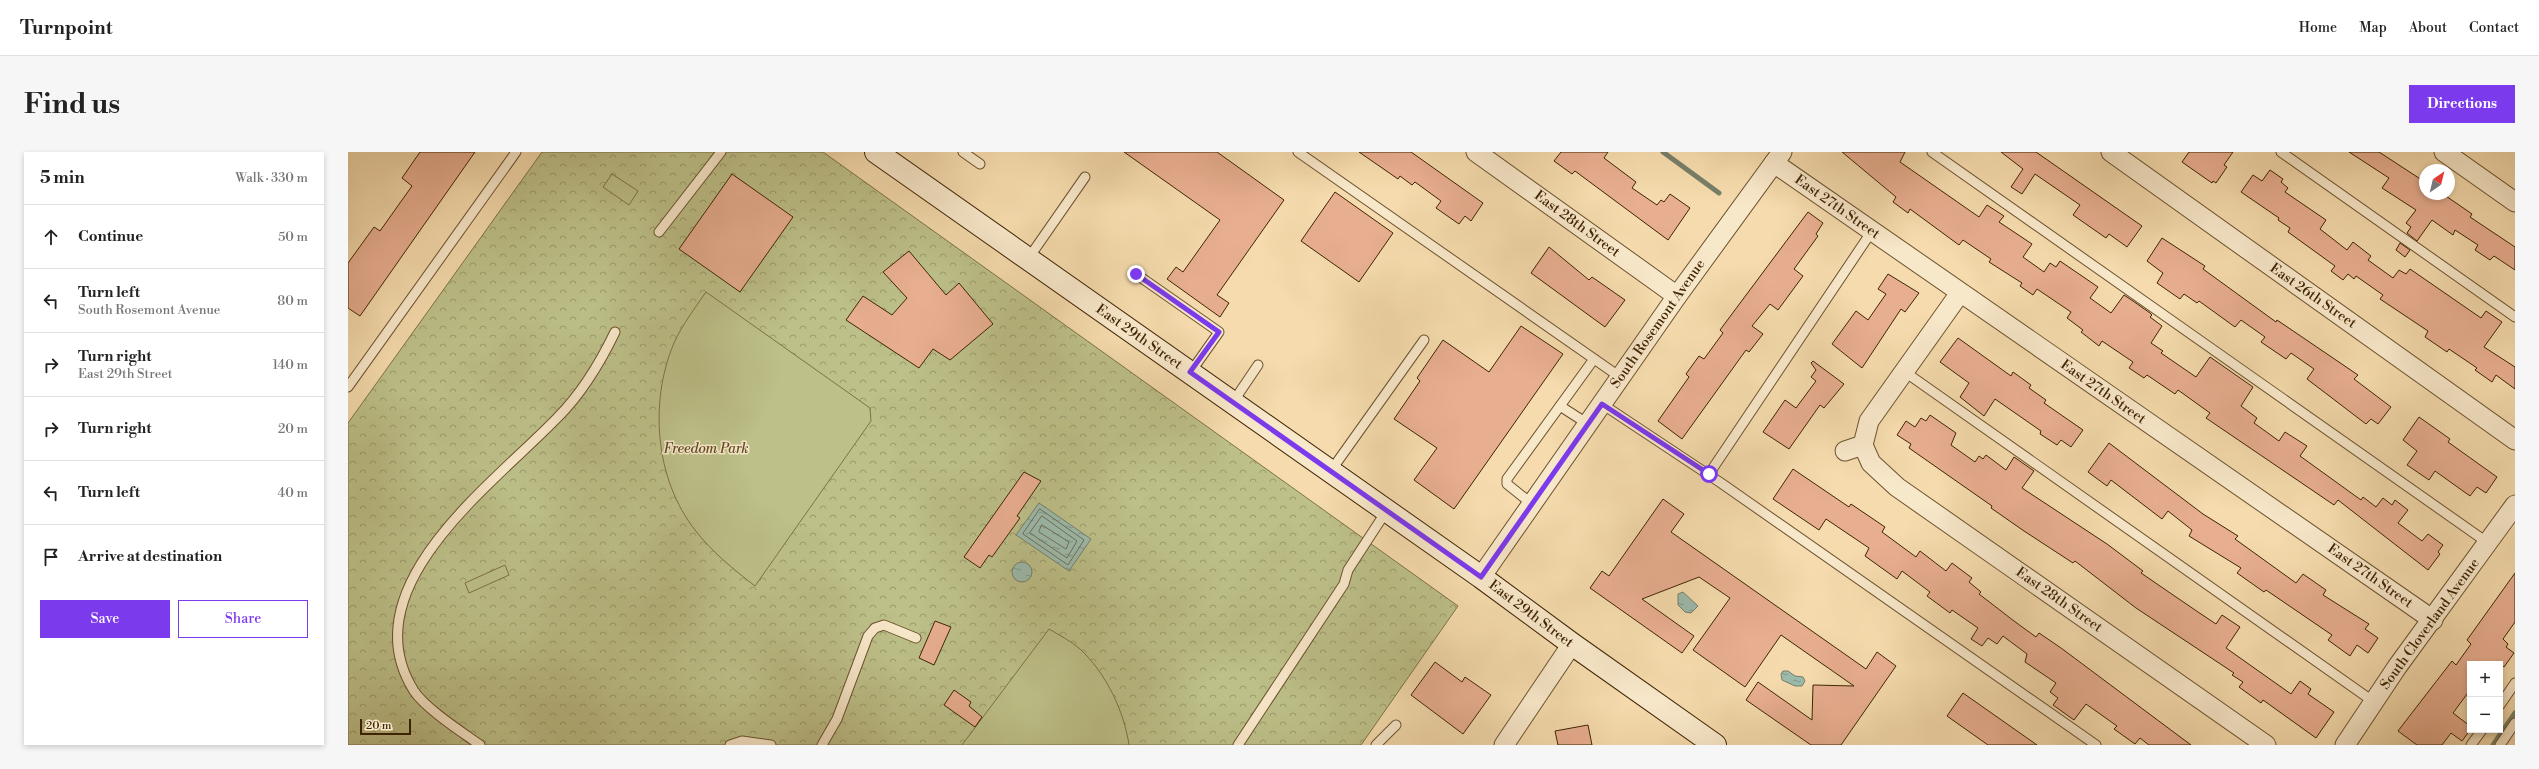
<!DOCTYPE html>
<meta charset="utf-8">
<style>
:root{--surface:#fff;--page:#f6f6f6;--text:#222;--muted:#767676;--line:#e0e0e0;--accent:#7c3aed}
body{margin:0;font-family:"Libre Bodoni",serif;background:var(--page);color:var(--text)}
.controls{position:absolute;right:12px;bottom:12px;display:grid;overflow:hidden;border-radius:0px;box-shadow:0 2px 6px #0003}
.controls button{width:36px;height:36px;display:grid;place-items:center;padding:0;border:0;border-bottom:1px solid var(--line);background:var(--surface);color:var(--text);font:20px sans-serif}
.compass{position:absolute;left:2071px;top:12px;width:36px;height:36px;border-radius:50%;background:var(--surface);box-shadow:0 2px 6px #0003;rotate:35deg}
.scale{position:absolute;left:12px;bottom:10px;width:51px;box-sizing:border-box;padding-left:4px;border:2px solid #3f2404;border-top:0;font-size:11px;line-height:14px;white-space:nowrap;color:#3f2404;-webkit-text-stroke:3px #f8e8ca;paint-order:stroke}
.stop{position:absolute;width:12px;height:12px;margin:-9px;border:3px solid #7c3aed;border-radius:50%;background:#fff}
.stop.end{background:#7c3aed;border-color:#fff;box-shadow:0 1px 4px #0008}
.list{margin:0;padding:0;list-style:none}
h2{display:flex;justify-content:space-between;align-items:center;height:52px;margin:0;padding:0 16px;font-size:17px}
h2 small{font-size:13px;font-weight:400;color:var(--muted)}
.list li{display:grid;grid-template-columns:26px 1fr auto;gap:12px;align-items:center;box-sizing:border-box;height:64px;padding:0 16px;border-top:1px solid var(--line)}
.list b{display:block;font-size:15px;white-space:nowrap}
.list p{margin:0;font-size:13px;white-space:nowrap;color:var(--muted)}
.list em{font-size:13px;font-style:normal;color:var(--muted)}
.actions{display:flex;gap:8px;padding:12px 16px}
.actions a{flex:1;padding:9px 0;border:1px solid var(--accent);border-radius:0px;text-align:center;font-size:14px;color:var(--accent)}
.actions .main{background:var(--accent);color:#fff}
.icon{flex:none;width:22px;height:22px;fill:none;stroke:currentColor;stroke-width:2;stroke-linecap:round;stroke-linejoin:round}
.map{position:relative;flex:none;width:2167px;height:593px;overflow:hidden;border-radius:0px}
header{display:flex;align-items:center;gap:24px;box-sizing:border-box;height:56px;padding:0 20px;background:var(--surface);border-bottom:1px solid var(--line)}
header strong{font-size:19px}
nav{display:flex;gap:22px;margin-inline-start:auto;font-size:14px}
.intro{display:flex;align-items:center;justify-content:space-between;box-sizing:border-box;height:96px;padding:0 24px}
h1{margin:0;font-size:28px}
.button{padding:10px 18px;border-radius:0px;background:var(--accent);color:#fff;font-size:14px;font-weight:700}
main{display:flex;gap:24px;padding:0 24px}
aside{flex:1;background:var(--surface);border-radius:0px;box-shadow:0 2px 6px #0003}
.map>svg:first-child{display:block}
.park{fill:url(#park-crowns);stroke:#7e7246}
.garden{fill:#bdc089;stroke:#7e7246}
.water{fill:url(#water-ripples);stroke:#777f69}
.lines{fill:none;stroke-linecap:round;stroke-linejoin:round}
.shore{stroke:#6e7058;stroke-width:1}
.stream{stroke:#777f69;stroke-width:5}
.building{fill:#e8ae90;stroke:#3f2404}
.lane-casing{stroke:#6c522e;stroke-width:11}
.street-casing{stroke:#6c522e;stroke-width:21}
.secondary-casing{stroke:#3f2404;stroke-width:24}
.lane{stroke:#f8e8ca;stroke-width:9}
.street{stroke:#f8e8ca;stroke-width:19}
.secondary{stroke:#f8e8ca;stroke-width:22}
.route{stroke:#7c3aed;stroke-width:5}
.labels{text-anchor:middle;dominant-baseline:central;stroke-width:3;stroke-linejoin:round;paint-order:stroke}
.street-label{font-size:14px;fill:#3f2404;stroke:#f8e8ca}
.park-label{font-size:14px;font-style:italic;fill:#5e4b25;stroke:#f8e8ca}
</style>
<header>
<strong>Turnpoint</strong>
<nav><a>Home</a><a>Map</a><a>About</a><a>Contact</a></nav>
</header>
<div class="intro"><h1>Find us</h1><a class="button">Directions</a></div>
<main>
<aside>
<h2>5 min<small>Walk · 330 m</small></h2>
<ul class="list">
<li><svg class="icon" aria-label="ahead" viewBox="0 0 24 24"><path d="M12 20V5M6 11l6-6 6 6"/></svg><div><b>Continue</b></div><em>50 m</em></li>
<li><svg class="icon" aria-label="left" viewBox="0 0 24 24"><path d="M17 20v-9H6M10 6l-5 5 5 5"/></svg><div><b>Turn left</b><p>South Rosemont Avenue</p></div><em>80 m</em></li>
<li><svg class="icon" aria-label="right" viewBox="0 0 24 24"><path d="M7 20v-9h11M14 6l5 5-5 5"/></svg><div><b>Turn right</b><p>East 29th Street</p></div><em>140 m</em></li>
<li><svg class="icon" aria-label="right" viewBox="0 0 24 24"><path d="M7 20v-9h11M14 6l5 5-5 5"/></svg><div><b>Turn right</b></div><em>20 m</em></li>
<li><svg class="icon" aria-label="left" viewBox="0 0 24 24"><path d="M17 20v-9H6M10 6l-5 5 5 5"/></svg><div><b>Turn left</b></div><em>40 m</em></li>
<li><svg class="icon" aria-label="arrive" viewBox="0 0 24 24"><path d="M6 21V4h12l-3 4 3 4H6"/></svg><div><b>Arrive at destination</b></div></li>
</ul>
<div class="actions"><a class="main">Save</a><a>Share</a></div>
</aside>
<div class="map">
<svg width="2167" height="593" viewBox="0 0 2167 593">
<defs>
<pattern id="park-crowns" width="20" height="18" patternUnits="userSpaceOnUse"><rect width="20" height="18" fill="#bdc089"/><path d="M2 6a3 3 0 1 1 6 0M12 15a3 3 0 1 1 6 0" fill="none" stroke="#9b9c6e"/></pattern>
<pattern id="water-ripples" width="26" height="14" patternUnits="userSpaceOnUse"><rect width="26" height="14" fill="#9cbbad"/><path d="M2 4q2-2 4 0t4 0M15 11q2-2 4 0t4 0" fill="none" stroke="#81988b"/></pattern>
</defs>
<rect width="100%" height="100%" fill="#f5dbad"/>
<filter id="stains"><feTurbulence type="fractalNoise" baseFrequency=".005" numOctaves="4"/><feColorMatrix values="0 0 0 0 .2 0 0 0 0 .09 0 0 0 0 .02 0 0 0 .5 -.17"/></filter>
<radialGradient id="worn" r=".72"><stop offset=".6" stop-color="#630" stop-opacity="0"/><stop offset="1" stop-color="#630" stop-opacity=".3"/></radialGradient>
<path class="park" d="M194,0H475L1110,454L1013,593H0V271Z"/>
<g class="garden">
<path d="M264,22L290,39L281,53L255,35Z"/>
<path d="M358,140L522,256L523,269L407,434C385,417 364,400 347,378C307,327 301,250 326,191C334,173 347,156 358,140Z"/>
<path d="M157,413L161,423L121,441L117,431Z"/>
<path d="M701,477C711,483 723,489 732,497C758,521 776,559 781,593H614Z"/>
</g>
<g class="water">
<path d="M691,351L743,387L721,419L668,383Z"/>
<circle cx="674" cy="420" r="10"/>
<path d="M1335,440L1350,454L1343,461L1337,460L1330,453V442Z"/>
<path d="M1435,519H1440L1447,524L1455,525L1457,529L1454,534H1447L1434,528L1433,522Z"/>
</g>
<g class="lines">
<g class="shore">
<path d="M692,357L736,388L720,413L675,382Z"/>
<path d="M694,364L729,389L719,406L682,381Z"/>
<path d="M694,373L721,390L718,397L691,380Z"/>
</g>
<g class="stream">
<path d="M1315,0L1371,41"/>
<path d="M2145,593L2167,561"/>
</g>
</g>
<g class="building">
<path d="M72,0H127L12,164L0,156V111L26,75L32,79L64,34L54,26Z"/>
<path d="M776,0H869L936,48L869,143L881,151L872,165L819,127L828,115L835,120L872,68Z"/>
<path d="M1011,0H1063L1135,51L1123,69L1117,64L1111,72L1088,56L1093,49L1067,30L1064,33L1052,24L1050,27Z"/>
<path d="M1213,0H1260L1256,6L1288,30L1284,36L1309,53L1313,48L1316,50L1322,42L1342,56L1320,88L1227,19L1224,22L1206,9Z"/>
<path d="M1494,0H1557L1552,10L1631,65L1639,53L1656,64L1651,70L1684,92L1675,105L1696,120L1702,111L1708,115L1712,109L1750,135L1742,146L1763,161L1776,143L1785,149L1802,161L1804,163L1802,165L1814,174L1803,191L1815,199L1813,201L1848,225L1862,205L1905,235L1893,254L1909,266L1906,271L1931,289L1937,280L1959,294L1952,304L2013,348L2015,345L2028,355L2035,346L2044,353L2047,348L2060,358L2050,371L2074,389L2080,382L2095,393L2090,400L2092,402L2080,418L1990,348L1986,353L1858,266L1862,261L1830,238L1827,242L1799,223L1796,226L1781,216L1785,210L1754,189L1751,194L1733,180L1735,178L1719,166L1723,160L1689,137L1685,143L1672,134L1674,131L1641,110L1643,107L1615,88L1611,93L1562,57L1560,61L1545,50L1548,45Z"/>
<path d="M1653,0H1688L1794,74L1779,95L1761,82L1758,86L1725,63L1732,53L1687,22L1674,42L1663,35L1675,17Z"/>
<path d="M1841,0H1885L1876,13L1879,15L1868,31L1865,29L1864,31L1834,10Z"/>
<path d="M2001,0H2031L2077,30V42H2095L2124,62L2122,65L2167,95V118L2146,104L2142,108L2127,98L2130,93L2107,78L2105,83L2084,68L2069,89L2059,81L2063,75L2058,71L2068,58L2034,36L2041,26Z"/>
<path d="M1922,18L1935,27L1933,30L1940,36L1937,40L1978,68L1972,77L1999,98L2005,90L2023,104L2020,108L2045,126L2051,118L2058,122L2062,117L2133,166L2138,159L2154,170L2136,195L2167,215V237L2148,223L2144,230L2127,218L2129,216L2101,197L2099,200L2077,185L2080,179L2032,147L2035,143L2008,124L2006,127L2000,122L1995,128L1983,119L1987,114L1940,80L1942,76L1930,68L1931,66L1893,40L1905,23L1914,29Z"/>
<path d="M384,22L445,65L392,140L331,97Z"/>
<path d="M987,40L1045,81L1011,130L953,89Z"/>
<path d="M1460,60L1475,71L1468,82L1470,84L1446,117L1455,124L1430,158L1422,152L1404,174L1415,182L1401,200L1398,198L1334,287L1310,269L1341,225L1338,222L1351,204L1356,207L1375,181L1372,178Z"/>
<path d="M1814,86L1857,114L1855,117L1928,170L1929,168L2010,223L2006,227L2043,255L2030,272L2023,267L2018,272L1959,227L1966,217L1943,201L1938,207L1913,190L1917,185L1893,168L1887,175L1851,149L1849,151L1836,142L1832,147L1809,131L1815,121L1799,109Z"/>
<path d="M2052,91L2062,98L2057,105L2048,98Z"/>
<path d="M1201,95L1241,128L1244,125L1277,148L1257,175L1183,121Z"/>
<path d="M561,99L598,143L611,131L645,172L602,208L585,197L571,216L498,168L515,144L544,163L559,146L535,120Z"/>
<path d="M1540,122L1571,141L1557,160L1553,157L1514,216L1484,192L1508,159L1520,168L1538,142L1530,137Z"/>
<path d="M1173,174L1215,202L1106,357L1066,328L1089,296L1046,267L1072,229L1069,226L1095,188L1141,220Z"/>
<path d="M1610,186L1663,224L1665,220L1683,233L1681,236L1698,248L1696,251L1735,278L1723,295L1713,288L1709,293L1692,282L1693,279L1647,247L1636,264L1612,245L1621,231L1592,210Z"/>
<path d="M1465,209L1496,232L1476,256L1472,253L1441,297L1415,280L1437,248L1448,256L1468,229L1463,225L1468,218L1463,211Z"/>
<path d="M1582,263L1608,281L1603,293L1627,310L1631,304L1635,307L1638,303L1658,318L1666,305L1686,319L1674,336L1759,392L1795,419L1793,421L1850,460L1868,472L1874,463L1892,475L1878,496L1943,542L1952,529L1963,537L1960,542L1986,560L1968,586L1915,548L1913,551L1891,535L1895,530L1884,523L1886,521L1788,456L1727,409L1725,411L1676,379L1643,356L1644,354L1561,296L1563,292L1549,283L1558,269L1567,275L1573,266L1578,269Z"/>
<path d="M2071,265L2102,287L2100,290L2149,325L2138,341L2129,335L2122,344L2087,319L2081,328L2059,313L2069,299L2055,288Z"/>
<path d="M1761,291L1855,362L1890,384L1887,387L1948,431L1955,422L1978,438L1975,443L2021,472L2017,477L2030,486L2020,501L2009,493L2002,504L1980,488L1984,483L1918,438L1916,440L1889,421L1893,416L1841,384L1844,378L1820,359L1814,367L1763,328L1759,334L1740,320Z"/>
<path d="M1445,317L1501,355L1503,352L1537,375L1534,380L1568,405L1572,399L1598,419L1604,411L1624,426L1621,430L1633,440L1631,442L1666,469L1688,485L1691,481L1713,496L1843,593H1801L1792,586L1787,592L1766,577L1769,574L1738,552L1726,568L1705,553L1710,546L1702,540L1708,531L1677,510L1679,502L1655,484L1649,492L1640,486L1634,494L1623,487L1630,476L1604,458L1602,461L1579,444L1582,440L1554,419L1549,427L1517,404L1521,396L1478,367L1471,378L1425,347Z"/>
<path d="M676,320L693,329L669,364L672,366L644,405L641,403L632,416L616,405Z"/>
<path d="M1315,347L1336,362L1323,380L1518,517L1529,500L1548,514L1493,593H1463L1398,548L1410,530L1464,568L1465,533L1506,534L1433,483L1397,535L1345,498L1382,446L1351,425L1294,447L1346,484L1334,501L1242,436L1254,419L1261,424Z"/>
<path d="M2167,421V470L2155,487L2160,492L2158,495L2166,501L2156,515L2152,512H2122V538L2105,561L2122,574V578L2114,589L2103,581L2094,593H2069L2050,579L2104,509L2108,513L2123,492L2119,488Z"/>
<path d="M587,469L603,475L586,513L571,506Z"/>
<path d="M1087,510L1114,530L1117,525L1143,543L1115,582L1063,543Z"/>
<path d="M606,538L623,550L621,554L634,565L627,575L596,553Z"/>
<path d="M1615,541L1689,593H1640L1599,564Z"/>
<path d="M1240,573L1244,593H1210L1207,579Z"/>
</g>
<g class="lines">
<g class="lane-casing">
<g id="lane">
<path d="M615,0L632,12"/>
<path d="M950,0L1272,225"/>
<path d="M1584,0L2140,391"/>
<path d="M1933,0L2167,165"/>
<path d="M311,80L373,0"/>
<path d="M680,107L737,25"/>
<path d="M788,122L871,180L842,221"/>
<path d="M1557,220L2026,550"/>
<path d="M0,235L168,0"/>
<path d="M885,250L910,213"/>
<path d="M1254,252L1373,331L1748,593"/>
<path d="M1212,254L1240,272"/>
<path d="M982,320L1076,188"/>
<path d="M1361,322L1524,79"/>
<path d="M1184,352L1159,332V327L1246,207"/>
<path d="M2152,553L2167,531"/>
<path d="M132,593C114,580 78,557 66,539C0,435 148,330 210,265C235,240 252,211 267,180"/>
<path d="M382,593L394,589L423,593"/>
<path d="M474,593L489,567L520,484L527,476L536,473L568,486"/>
<path d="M890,593L996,432L1000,418L1039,358"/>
<path d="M1028,593L1048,573"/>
<path d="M2123,593L2134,578"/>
<path d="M2152,593L2167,571"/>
</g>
</g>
<g class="street-casing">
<g id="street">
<path d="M1128,0L1329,144"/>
<path d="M1763,0L2167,288"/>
<path d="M2096,0L2167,50"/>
<path d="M1426,11L2085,468"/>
<path d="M1612,141L1521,269L1515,293L1523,311L1549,335L1918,593"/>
<path d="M1497,299L1515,293"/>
<path d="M1133,425L1329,144L1434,0"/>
<path d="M1156,593L1224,492"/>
<path d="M1997,593L2049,515L2167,353"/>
</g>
</g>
<g class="secondary-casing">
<path id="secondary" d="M528,0L1133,425L1224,492L1367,593"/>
</g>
<use href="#lane" class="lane"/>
<use href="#street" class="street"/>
<use href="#secondary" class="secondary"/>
</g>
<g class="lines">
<path class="route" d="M788,122L871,180L842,220L1133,425L1254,252L1361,322"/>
</g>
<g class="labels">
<g class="street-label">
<text transform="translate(1489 55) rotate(35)">East 27th Street</text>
<text transform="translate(1229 72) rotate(36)">East 28th Street</text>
<text transform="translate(1965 144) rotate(35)">East 26th Street</text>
<text transform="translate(1310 172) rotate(-55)">South Rosemont Avenue</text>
<text transform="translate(791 185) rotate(35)">East 29th Street</text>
<text transform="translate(1755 240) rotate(35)">East 27th Street</text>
<text transform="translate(2022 424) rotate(35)">East 27th Street</text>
<text transform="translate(1711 448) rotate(35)">East 28th Street</text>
<text transform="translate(1183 462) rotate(37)">East 29th Street</text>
<text transform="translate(2082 472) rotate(-54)">South Cloverland Avenue</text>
</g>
<g class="park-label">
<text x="358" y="297">Freedom Park</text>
</g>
</g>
<rect width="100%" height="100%" filter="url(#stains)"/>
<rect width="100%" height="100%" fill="url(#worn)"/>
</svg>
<div class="controls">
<button>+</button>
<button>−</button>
</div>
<svg class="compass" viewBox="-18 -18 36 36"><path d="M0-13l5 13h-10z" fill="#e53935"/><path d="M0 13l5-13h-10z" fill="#767676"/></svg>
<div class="scale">20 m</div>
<div class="stop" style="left:1361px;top:322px"></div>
<div class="stop end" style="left:788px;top:122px"></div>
</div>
</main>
